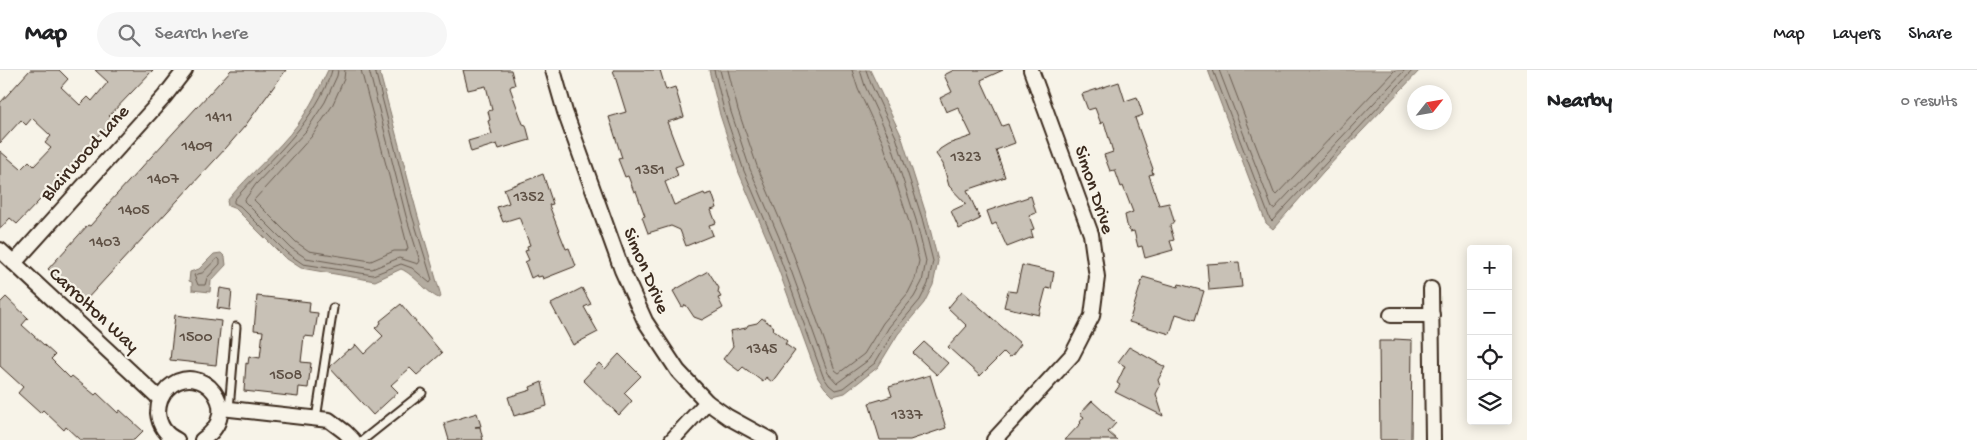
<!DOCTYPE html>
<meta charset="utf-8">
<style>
:root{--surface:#fff;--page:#f6f6f6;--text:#202124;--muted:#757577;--line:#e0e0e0}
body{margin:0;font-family:"Gochi Hand",sans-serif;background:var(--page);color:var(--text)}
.controls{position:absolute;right:15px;bottom:15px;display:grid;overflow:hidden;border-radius:5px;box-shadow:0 2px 12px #0003}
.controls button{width:45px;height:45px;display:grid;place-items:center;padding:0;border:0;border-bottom:1px solid var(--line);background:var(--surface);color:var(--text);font:25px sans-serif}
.compass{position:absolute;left:1407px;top:15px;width:45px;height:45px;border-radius:50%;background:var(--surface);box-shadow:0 2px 12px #0003;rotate:59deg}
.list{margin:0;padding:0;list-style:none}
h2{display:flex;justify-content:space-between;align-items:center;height:65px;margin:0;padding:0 20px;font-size:21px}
h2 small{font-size:16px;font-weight:400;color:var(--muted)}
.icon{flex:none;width:28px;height:28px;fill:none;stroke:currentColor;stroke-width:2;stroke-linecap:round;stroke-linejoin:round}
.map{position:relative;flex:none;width:1527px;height:370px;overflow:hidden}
header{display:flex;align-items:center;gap:30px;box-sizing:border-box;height:70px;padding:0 25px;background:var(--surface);border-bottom:1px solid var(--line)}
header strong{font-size:24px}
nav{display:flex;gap:28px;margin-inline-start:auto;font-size:18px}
.search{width:350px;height:45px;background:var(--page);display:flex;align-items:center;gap:12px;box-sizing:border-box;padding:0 18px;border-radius:28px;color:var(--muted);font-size:19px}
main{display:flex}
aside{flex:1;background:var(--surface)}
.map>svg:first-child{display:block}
.water{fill:#b4aca0;stroke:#84786c}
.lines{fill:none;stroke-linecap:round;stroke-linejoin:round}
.shore{stroke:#6b5e52;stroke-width:1}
.building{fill:#c8c1b6;stroke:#3b2a1e}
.lane-casing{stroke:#3b2a1e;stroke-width:11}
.street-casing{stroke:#3b2a1e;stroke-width:18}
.lane{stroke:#f7f3e8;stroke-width:7}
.street{stroke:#f7f3e8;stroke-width:14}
.labels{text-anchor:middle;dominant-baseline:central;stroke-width:4.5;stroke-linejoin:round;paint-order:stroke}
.number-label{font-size:16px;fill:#5e5044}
.street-label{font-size:19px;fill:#3b2a1e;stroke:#f7f3e8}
</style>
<header>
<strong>Map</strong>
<div class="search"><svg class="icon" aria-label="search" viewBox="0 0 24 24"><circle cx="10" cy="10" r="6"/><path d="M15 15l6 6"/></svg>Search here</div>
<nav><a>Map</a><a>Layers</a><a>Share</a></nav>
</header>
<main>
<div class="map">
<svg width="1527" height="370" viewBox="0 0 1527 370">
<rect width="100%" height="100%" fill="#f7f3e8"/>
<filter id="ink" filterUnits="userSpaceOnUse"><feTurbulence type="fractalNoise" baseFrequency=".02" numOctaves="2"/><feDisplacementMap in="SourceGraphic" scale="10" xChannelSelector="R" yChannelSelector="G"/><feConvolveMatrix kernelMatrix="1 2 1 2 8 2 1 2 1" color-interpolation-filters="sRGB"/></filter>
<g filter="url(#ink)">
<g class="water">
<path d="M328,0H379L417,143L441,226L440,228C432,228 414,204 401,199L375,211L301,198L284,187L236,139L228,136L227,131C249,104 277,82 298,54C310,37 319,19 328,0Z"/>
<path d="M709,0H870L901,65L927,147L938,191L933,215L924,233L898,264L878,297L845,323L833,326L825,318L818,308L768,171L739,103L720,45Z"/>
<path d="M1208,0H1420L1323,102L1273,159L1266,153Z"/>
<path d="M221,183L225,187L226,195L211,211L210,222L192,220V212L189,211L190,202L199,199L214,184Z"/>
</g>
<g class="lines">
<g class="shore">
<path d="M332,0C331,6 327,12 325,18C304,63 266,93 234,130V133L240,136L287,183L303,194L373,205L401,194L412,198L430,213L432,210L412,145L375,0"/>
<path d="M338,0L337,6L325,32L306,61L256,114L244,131L291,178L306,188L372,199L399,188L418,194L420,191L406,146L369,0"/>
<path d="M345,0L344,9L332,36L312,66L254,130L296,172L309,181L371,191L394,181H406L408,178L361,0"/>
<path d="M714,0L725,44L744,101L773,169L823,306L829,315L835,320L843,318L875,293L894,261L920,230L928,214L933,191L922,148L896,67L871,14L866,0"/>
<path d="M720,0L731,42L750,99L779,167L828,303L837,313L870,289L889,257L914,227L922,212L926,191L916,150L890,70L865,16L860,0"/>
<path d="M728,0L738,40L757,96L786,164L835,300L839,303L864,284L883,253L908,223L915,209L919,191L909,152L883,73L858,19L852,0"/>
<path d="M1213,0L1270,149L1272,151L1413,0"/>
<path d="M1219,0L1272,138L1274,139L1405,0"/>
<path d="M1227,0L1274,123L1276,125L1395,0"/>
<path d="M218,188L220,190V194L207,208L205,215H198L194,205L202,203Z"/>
</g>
</g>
<g class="building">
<path d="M30,0H59L68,9L61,17L80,35L88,27L92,31L108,12L95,0H153L109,46L115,50L105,61L103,60L77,90L53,113L55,114L38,132L17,154L10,148L0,159V81L21,99L29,91L34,96L51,78L45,73L51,66L32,48L26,55L21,50L0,73V33Z"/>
<path d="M231,0H286L245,56L226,78L84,232L48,199L88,155L90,156L107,137L106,136Z"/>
<path d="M463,0H511L515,15L511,16L510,18L523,54L526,55L530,70L499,79L497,74L471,82L468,71L492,64L488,51L490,50L488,41L492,40L486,16L468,20Z"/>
<path d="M613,0H660L666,20L675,17L684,47L667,52L683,94L675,97L678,106L665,112L674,135L704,123L705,125L712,123L717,138L711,140L716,153L709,155L713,165L686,176L680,160L671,156L648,163L642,147L645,146L636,121L634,122L628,106L625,107L618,89L622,88L609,47L626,42Z"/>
<path d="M954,0H1003L981,10L1002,56L1008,54L1015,73L996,80L1005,107L967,120L980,149L959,159L951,141L966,134L949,116L943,94L936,84L940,79L948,74L972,66L958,37L946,42L940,28L952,22L944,5Z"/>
<path d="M1119,12L1125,31L1137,27L1143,45L1135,48L1153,99L1152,100L1153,104L1149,105L1159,135L1169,133L1174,151L1170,156L1174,170L1170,171L1173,180L1145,188L1142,176L1138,177L1134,161L1130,162L1127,155L1125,145L1133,142L1123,116L1121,117L1115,100L1110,101L1104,85L1113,82L1104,52L1101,54L1095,38L1088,40L1082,24Z"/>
<path d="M543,104L553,134L549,135L560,164L566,179L569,178L576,196L543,209L542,206L538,207L537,205L531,208L525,192L529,190L525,181L528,180L527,176L530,175L519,147L503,152L497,137L509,133L504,119Z"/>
<path d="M1031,126L1036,143L1029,146L1034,159L1031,160L1033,167L1007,177L996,153L992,155L987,141Z"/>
<path d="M1239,192L1242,217L1209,220L1207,194Z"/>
<path d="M1022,195L1054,202L1051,219L1046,218L1039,245L1004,237L1008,221L1016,222Z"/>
<path d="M708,201L719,218L718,222L721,227L718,228L723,238L702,250L694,247L686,235L682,237L673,221Z"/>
<path d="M1143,207L1178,217L1179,214L1204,221L1195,250L1176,244L1170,264L1129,252Z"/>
<path d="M220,218L232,220L230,240L217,238Z"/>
<path d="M582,218L591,234L584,237L598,262L573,275L551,234Z"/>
<path d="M962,221L1021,274L1012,286L1009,287L1004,282L980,306L948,277L967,256L948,238Z"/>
<path d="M257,226L310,232L309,242L318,243L314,267L304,266L301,292L311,293L308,318L299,317L298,327L244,321L246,293L248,294L249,286L260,288L263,261L254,260Z"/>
<path d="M6,227L28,248L22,255L55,285L51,289L70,308L72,306L95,325L97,323L118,343L120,340L143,361L134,370H80L66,357L64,360L43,340L40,343L18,323L23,317L0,296V233Z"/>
<path d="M401,234L442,283L417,305L410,298L391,315L398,322L373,345L329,297L349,279L350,280L356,275L364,284L383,266L375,258L381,253L380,251Z"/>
<path d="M175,245L221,251L216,295L170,290Z"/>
<path d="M762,248L774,257L772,259L787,271L785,274L795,281L772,312L766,307L763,312L743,297L739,301L723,289L733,276L730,261L746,258L748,255L757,253Z"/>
<path d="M1394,269L1412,270L1411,370H1380L1379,271H1394Z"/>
<path d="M924,272L948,293L937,305L913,283Z"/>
<path d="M1129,277L1165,297L1158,310L1160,316L1156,324L1163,346L1115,322L1120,315L1117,313L1125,296L1118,292Z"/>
<path d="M619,284L641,306L624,323L632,331L619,345L583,310L599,293L605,299Z"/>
<path d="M930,305L946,358L910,370H880L869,333L892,326L889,317Z"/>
<path d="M542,312L547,336L514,346L508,327L531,320L530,317Z"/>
<path d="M1092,331L1116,353L1108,362L1117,370H1065L1081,353L1080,352L1084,347L1080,344Z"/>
<path d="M477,343L481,356L475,357H480L483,370H449L444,353Z"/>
</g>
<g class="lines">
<g class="lane-casing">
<g id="lane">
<path d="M229,339L236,257"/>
<path d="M316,349L333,238"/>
<path d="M363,370L422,323"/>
</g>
</g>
<g class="street-casing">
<g id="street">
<path d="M553,0L565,42L622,200L645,251L678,301L707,332L728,347L770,370"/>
<path d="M0,180L160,329"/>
<path d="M14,193L164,27L185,0"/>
<path d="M1431,219L1433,370"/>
<path d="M1391,245H1432"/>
<path d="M221,338L329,350L345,362L353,370"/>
<path d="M177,370C166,365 159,355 158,343C158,334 161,325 168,318C201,288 246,341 202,370"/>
<path d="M672,370L707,332"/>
<path d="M994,370L1072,285L1092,246L1097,207L1091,164L1031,0"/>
</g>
</g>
<use href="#lane" class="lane"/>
<use href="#street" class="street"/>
</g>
</g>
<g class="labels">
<g class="number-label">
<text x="219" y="48">1411</text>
<text x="197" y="77">1409</text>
<text x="966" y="88">1323</text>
<text x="650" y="101">1351</text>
<text x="163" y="110">1407</text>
<text x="529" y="128">1352</text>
<text x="134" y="141">1405</text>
<text x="105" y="173">1403</text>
<text x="196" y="268">1500</text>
<text x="762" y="280">1345</text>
<text x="286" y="306">1508</text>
<text x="907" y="346">1337</text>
</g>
<g class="street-label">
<text transform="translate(86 84) rotate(-48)">Blairwood Lane</text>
<text transform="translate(1093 120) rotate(72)">Simon Drive</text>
<text transform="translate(645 201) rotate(67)">Simon Drive</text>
<text transform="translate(93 241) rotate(43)">Carrolton Way</text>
</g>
</g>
</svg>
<div class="controls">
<button>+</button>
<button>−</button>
<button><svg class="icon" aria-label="locate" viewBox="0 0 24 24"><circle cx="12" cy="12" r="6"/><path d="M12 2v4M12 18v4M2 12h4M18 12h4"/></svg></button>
<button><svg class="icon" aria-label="layers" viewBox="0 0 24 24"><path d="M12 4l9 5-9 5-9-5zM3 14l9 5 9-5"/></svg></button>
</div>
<svg class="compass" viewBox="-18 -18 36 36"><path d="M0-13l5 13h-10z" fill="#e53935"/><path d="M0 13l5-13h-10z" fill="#757577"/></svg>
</div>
<aside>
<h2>Nearby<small>0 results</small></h2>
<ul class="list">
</ul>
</aside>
</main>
